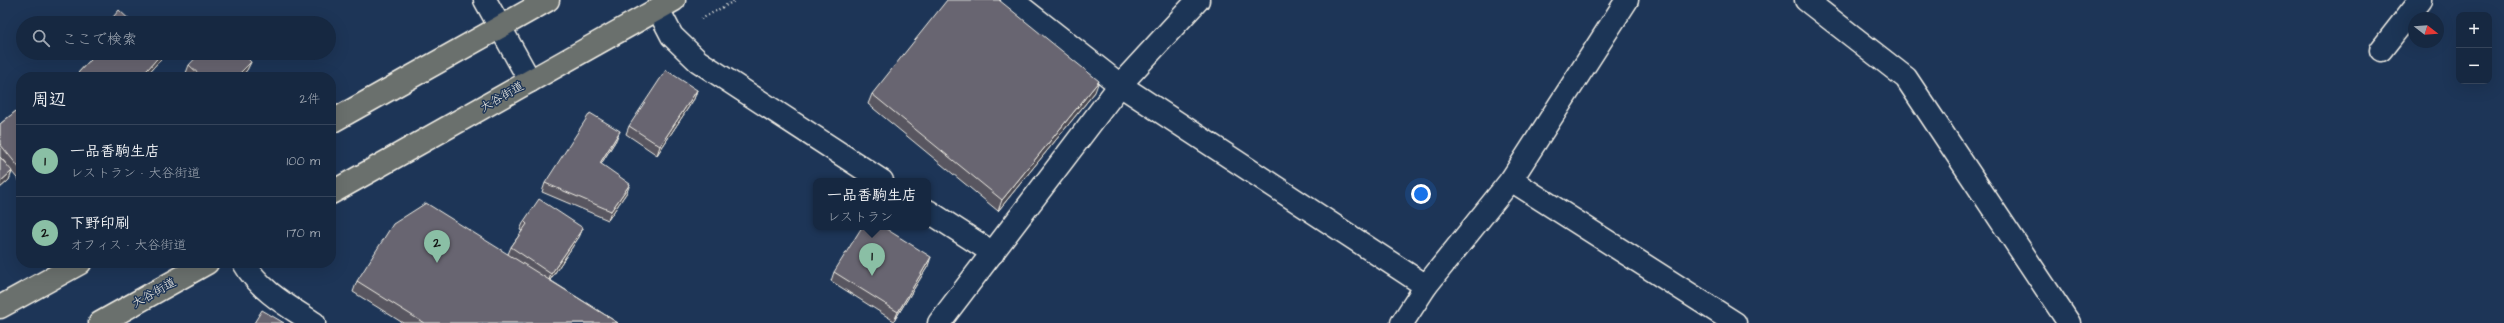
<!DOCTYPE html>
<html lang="ja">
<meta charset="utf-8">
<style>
:root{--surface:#162841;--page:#23344c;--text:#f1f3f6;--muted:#9ea6b1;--line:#35445a;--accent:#8abfa5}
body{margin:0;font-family:"Architects Daughter","Klee One",sans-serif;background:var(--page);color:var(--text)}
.controls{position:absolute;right:12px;top:12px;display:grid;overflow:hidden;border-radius:8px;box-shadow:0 4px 16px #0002}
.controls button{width:36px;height:36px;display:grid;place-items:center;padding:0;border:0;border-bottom:1px solid var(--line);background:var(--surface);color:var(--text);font:20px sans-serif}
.compass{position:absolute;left:2408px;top:12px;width:36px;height:36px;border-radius:50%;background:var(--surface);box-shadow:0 4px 16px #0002;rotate:107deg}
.you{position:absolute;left:1421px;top:194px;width:14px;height:14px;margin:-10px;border:3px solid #fff;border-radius:50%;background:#1a73e8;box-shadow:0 0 0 6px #1a73e833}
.badge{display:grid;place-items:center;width:26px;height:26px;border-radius:50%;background:var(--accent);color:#111;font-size:13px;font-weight:700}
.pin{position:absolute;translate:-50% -33px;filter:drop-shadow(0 1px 2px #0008)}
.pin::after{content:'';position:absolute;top:21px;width:14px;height:12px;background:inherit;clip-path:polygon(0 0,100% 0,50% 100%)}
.popup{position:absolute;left:813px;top:178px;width:118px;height:52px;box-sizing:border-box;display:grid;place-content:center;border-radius:8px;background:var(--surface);filter:drop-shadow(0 1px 3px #0005);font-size:13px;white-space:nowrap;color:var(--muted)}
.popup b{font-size:15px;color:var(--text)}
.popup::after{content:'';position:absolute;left:50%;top:100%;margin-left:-8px;border:8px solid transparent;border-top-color:var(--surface)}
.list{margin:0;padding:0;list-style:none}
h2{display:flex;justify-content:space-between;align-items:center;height:52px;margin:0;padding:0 16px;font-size:17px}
h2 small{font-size:13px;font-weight:400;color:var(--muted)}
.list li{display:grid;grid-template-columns:26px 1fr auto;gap:12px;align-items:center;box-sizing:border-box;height:72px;padding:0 16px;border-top:1px solid var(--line)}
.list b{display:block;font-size:15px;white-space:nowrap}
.list p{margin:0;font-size:13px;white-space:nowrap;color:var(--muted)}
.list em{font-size:13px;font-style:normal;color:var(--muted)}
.icon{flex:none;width:22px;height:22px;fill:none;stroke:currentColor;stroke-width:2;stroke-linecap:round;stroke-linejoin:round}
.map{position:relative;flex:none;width:2504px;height:323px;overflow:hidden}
.search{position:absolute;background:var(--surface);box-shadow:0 4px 16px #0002;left:16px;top:16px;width:320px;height:44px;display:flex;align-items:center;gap:10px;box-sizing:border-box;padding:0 14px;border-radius:22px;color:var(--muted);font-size:15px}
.panel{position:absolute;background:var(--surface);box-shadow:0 4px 16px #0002;left:16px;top:72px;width:320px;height:196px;border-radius:16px}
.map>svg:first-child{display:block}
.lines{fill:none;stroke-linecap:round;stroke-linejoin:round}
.street-casing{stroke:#f4f1e8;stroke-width:25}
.secondary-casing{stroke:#f4f1e8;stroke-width:25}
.primary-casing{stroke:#f4f1e8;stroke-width:25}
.path{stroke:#f4f1e8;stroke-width:2.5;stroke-dasharray:1 3;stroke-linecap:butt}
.street{stroke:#1d3557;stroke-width:22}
.secondary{stroke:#1d3557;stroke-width:22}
.primary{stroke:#6b706d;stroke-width:22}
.wall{fill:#595761;stroke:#f4f1e8}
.shaded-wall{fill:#48474f;stroke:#f4f1e8}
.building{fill:#676571;stroke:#f4f1e8}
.labels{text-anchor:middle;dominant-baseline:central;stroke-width:3;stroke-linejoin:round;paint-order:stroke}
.street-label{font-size:12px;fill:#f4f1e8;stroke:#1d3557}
</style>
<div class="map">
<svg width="2504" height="323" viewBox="0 0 2504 323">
<rect width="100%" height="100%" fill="#1d3557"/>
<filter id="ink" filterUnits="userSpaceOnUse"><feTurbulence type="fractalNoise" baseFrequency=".025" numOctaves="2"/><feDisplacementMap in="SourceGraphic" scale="8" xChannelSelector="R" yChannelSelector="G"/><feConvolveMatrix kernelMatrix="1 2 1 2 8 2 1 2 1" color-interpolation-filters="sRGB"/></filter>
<g filter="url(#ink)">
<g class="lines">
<g class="street-casing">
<g id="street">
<path d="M485,0L530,81"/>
<path d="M1012,0L1120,85L1426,286L1511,180L1735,323"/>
<path d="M1806,0L1906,78L2069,323"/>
<path d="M658,9L672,36L698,61L882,181"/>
<path d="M2381,50L2420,0"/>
<path d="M1511,180L1627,0"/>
<path d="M928,211L993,253"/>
<path d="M244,263C260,291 288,306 314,323"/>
<path d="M1402,323L1426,286"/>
</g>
</g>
<g class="secondary-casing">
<path id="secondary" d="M939,323L1120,85L1198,0"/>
</g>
<g class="primary-casing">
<g id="primary">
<path d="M331,122L548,0"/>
<path d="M331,193L674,0"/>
<path d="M0,307L80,263"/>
<path d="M100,323L207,263"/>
</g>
</g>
<path class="path" d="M701,19L736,0"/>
<use href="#street" class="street"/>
<use href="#secondary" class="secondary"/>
<use href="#primary" class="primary"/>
</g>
<g class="wall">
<path d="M90,53H163L161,59L145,77H76L77,74L90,60Z"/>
<path d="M251,62L247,70L241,77H190L186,73L189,65Z"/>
<path d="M697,90L694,99L657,155L626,134L629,126Z"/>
<path d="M1095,92L998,211L868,104L872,94Z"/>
<path d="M21,107V183L12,172L9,180L0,188V157L7,165L0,157V124Z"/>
<path d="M616,140L601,164L627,192L608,220L542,192L545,183Z"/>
<path d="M524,221L583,228L579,237L550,280L618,323H403L353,292L357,281L508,254L511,247L522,231L520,230Z"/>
<path d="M928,266L894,321L831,281L834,272Z"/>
</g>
<g class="shaded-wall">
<path d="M162,53H163L161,59L145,77H141Z"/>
<path d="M251,62L247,70L241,77H236Z"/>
<path d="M1099,81L1095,92L998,211L1002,200Z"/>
<path d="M697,90L694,99L657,155L660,146Z"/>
<path d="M620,131L616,140L596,172L600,163Z"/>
<path d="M12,171L9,180L0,188V182Z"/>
<path d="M630,184L627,192L608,220L611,211Z"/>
<path d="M583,228L579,237L548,283L551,274Z"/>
<path d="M931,257L928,266L894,321L898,312Z"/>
</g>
<g class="building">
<path d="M947,0H999L1099,81L1002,200L872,94Z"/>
<path d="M119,10L133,23H108Z"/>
<path d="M93,53H162L141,77H80L77,74L93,57Z"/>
<path d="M200,53H242L251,62L236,77H202L189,65Z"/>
<path d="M666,70L697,90L660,146L629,126Z"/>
<path d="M21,107V170L0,144V124Z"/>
<path d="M590,113L620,131L600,163L630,184L611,211L545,183Z"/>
<path d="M0,157L12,171L0,182Z"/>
<path d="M539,199L583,228L551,274L511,247L527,224L524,221Z"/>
<path d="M426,203L618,323H424L357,281L393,224Z"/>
<path d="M862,227H883L931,257L898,312L834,272Z"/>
<path d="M262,310L284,323H254Z"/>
</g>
</g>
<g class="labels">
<g class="street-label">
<text transform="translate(502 97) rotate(-30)">大谷街道</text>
<text transform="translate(154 293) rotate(-29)">大谷街道</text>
</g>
</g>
</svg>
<div class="controls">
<button>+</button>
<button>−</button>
</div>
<svg class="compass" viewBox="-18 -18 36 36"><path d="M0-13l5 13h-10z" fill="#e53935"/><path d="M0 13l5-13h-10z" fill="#9ea6b1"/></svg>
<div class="you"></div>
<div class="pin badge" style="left:872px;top:276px">1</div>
<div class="popup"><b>一品香駒生店</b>レストラン</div>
<div class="pin badge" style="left:437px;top:263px">2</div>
<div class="search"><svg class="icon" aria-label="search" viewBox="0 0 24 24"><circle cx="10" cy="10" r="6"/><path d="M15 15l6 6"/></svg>ここで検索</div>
<section class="panel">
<h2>周辺<small>2件</small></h2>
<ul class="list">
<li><span class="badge">1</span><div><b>一品香駒生店</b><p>レストラン · 大谷街道</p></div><em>100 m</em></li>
<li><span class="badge">2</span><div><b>下野印刷</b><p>オフィス · 大谷街道</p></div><em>170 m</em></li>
</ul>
</section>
</div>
